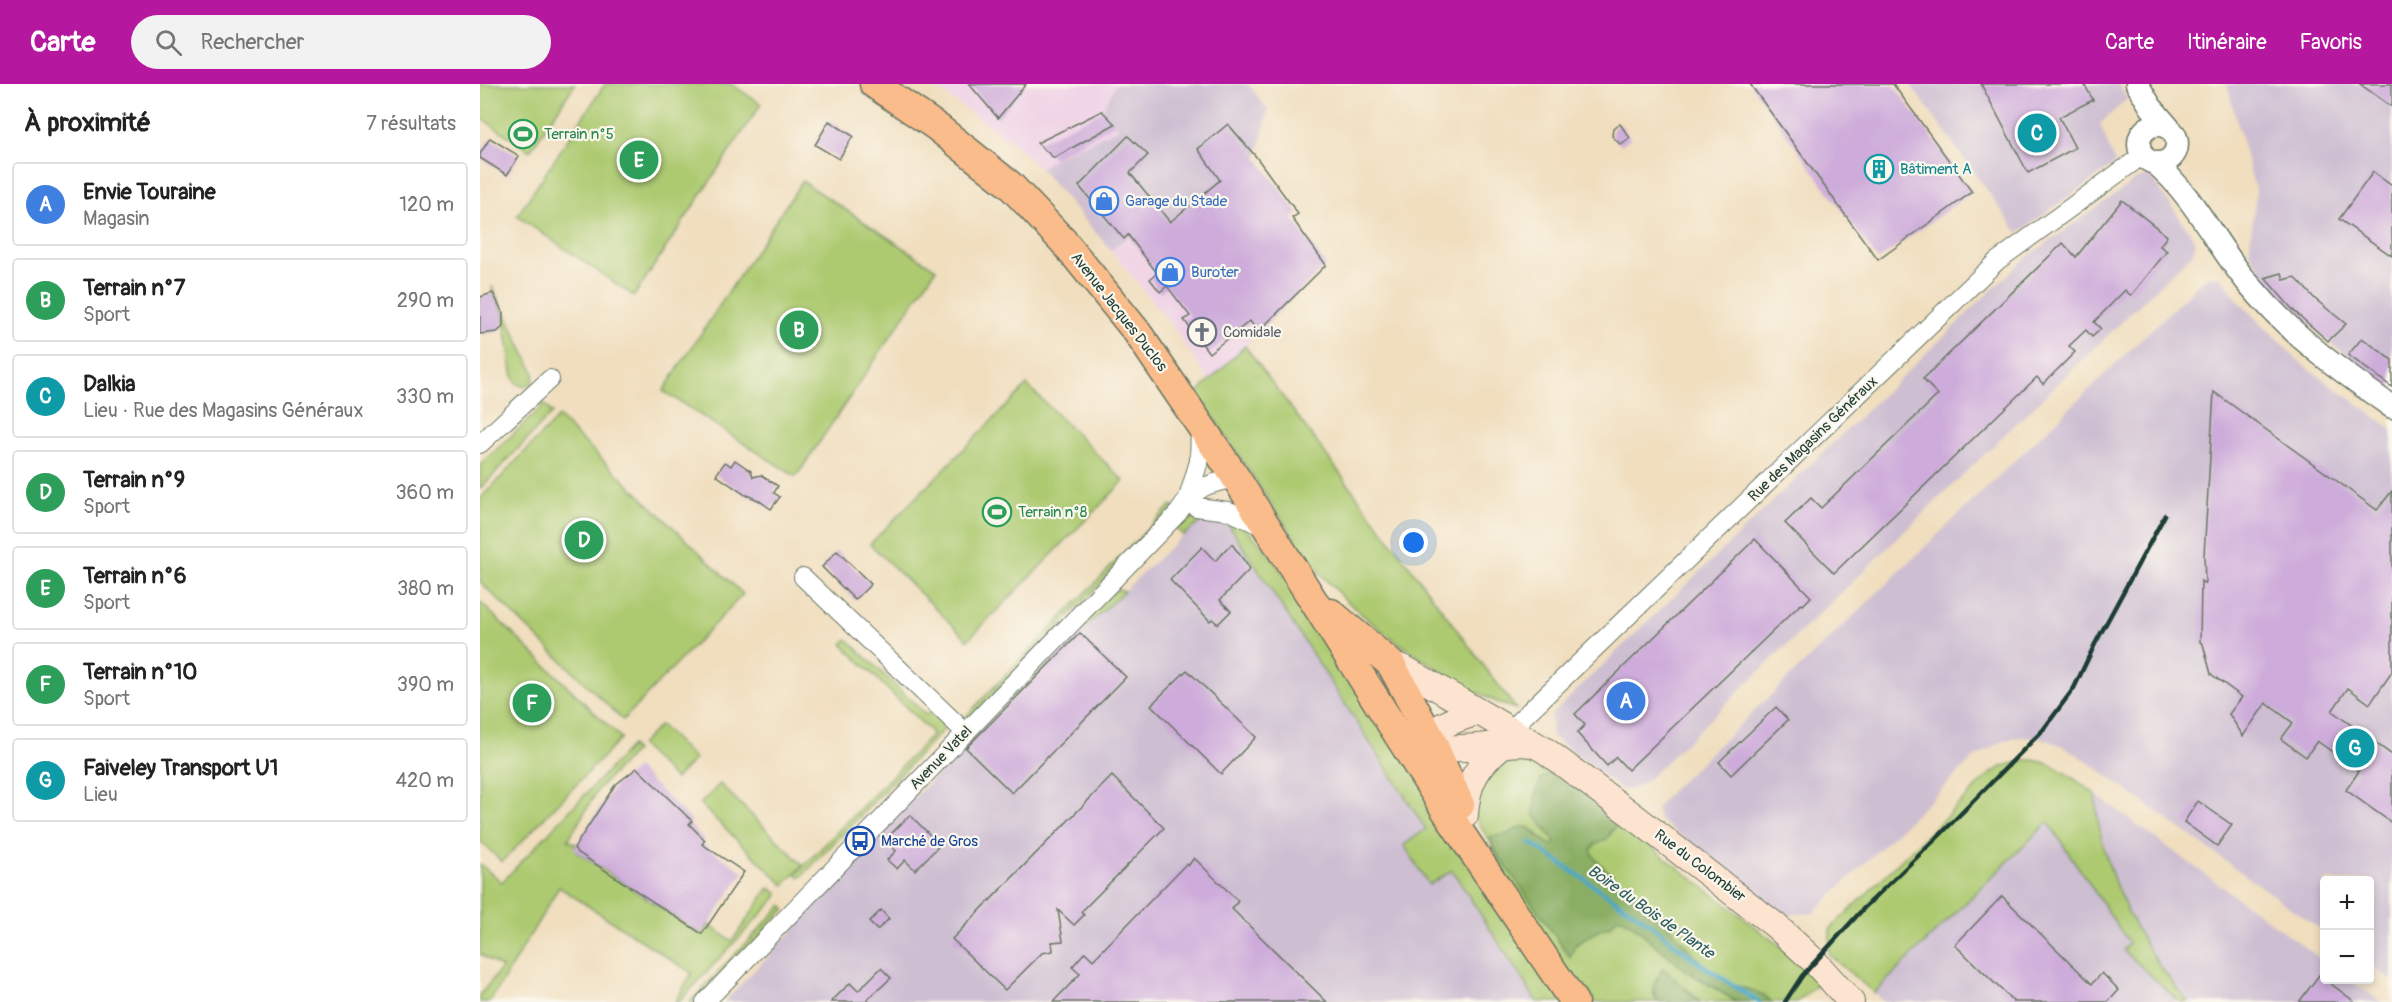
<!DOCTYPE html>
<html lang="fr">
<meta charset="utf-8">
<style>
:root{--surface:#fff;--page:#f2f2f2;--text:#222;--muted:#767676;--line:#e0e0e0;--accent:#b5179e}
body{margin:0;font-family:Pangolin,sans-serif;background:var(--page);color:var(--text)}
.controls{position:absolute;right:18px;bottom:18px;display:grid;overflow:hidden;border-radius:6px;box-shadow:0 3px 9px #0003}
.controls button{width:54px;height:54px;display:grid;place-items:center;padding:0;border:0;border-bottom:2px solid var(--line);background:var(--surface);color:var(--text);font:30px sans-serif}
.you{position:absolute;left:934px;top:459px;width:21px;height:21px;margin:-15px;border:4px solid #fff;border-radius:50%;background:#1a73e8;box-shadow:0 0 0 9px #1a73e833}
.badge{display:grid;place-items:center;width:39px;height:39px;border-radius:50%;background:var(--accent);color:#fff;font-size:20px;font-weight:700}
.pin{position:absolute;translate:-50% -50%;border:3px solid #fff;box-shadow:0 2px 6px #0006}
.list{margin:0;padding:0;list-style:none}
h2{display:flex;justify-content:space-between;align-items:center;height:78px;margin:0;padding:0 24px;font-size:26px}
h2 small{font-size:20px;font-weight:400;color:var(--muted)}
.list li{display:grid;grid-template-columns:39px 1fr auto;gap:18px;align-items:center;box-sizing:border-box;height:84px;margin:0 12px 12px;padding:0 12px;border:2px solid var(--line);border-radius:6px}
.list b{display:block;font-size:22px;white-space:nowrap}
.list p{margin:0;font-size:20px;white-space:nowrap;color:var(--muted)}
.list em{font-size:20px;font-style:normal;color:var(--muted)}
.icon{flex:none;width:33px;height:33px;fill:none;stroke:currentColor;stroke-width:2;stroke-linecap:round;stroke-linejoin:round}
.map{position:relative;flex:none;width:1912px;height:918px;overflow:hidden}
header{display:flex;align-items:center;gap:36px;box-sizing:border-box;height:84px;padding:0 30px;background:var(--accent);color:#fff}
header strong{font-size:28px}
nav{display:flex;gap:33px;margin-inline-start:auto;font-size:21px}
.search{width:420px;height:54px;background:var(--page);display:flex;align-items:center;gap:15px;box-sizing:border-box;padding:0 21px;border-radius:33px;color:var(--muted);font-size:22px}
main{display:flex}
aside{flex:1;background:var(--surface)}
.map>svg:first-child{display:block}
.built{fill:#efd0e6}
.industrial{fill:#cdbed2}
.green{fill:#adca71;stroke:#668452;stroke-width:1.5}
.forest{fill:#8aae63;stroke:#54764c;stroke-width:1.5}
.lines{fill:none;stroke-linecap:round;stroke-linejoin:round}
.stream{stroke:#49a7c8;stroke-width:4.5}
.building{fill:#cdabda}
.minor-casing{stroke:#687564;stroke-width:20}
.tertiary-casing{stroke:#687564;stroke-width:25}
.secondary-casing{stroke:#687564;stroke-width:28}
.primary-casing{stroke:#687564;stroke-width:31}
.minor{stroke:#fff;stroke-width:18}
.tertiary{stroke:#fff;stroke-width:22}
.secondary{stroke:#fde4d0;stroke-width:26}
.primary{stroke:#f9bc8a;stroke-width:28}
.rail{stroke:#1f3d34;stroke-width:4.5}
.labels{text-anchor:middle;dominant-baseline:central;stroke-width:4.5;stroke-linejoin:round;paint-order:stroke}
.leisure-label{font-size:15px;fill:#27864d;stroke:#fbf7ec;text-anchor:start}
.culture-label{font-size:15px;fill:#0d838f;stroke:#fbf7ec;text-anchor:start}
.shop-label{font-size:15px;fill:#366cbe;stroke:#fbf7ec;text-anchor:start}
.street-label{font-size:15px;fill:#1f3d34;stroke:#fbf7ec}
.worship-label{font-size:15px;fill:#5b616d;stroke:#fbf7ec;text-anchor:start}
.transit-label{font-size:15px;fill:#164399;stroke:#fbf7ec;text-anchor:start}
.water-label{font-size:16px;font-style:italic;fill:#2c5d60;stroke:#fbf7ec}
</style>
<header>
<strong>Carte</strong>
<div class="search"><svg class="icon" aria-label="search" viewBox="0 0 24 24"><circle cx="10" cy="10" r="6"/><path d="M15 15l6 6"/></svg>Rechercher</div>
<nav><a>Carte</a><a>Itinéraire</a><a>Favoris</a></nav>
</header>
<main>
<aside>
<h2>À proximité<small>7 résultats</small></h2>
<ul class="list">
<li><span class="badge" style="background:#3f7fe0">A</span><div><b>Envie Touraine</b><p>Magasin</p></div><em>120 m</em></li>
<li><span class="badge" style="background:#2e9e5b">B</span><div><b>Terrain n°7</b><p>Sport</p></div><em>290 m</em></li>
<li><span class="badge" style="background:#0f9aa8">C</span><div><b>Dalkia</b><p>Lieu · Rue des Magasins Généraux</p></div><em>330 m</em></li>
<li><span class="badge" style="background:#2e9e5b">D</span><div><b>Terrain n°9</b><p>Sport</p></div><em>360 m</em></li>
<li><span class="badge" style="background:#2e9e5b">E</span><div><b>Terrain n°6</b><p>Sport</p></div><em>380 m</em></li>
<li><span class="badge" style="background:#2e9e5b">F</span><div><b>Terrain n°10</b><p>Sport</p></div><em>390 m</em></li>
<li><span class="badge" style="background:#0f9aa8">G</span><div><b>Faiveley Transport U1</b><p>Lieu</p></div><em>420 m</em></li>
</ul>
</aside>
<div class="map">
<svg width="1912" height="918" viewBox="0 0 1912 918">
<rect width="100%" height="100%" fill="#fbf7ec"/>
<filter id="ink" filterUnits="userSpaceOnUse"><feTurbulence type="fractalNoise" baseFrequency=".0167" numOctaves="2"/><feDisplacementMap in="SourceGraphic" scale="12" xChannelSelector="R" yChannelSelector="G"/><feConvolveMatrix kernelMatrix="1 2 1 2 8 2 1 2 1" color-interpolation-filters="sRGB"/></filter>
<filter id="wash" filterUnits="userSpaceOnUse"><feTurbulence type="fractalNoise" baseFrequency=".008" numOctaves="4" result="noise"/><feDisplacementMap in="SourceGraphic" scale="24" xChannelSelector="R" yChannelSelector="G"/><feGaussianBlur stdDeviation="1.35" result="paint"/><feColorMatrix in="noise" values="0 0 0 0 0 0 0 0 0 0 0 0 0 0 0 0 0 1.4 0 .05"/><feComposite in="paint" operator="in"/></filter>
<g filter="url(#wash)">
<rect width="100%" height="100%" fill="#f0debe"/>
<g class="built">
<path d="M451,0H636L622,27L639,44L571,76L560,85L534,60Z"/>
<path d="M680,126L778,248L729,297L693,243L631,166Z"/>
</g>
<g class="industrial">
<path d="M636,0H768L788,26L777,74L818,130L812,134L846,181L778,248L744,204L682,136L685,132L681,126L631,166L560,85L571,76L639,44L622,27Z"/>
<path d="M1430,0H1639L1647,15L1620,40L1635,80L1538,149Z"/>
<path d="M1747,0H1912V303L1849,258L1814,227L1790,200L1769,168L1776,109Z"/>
<path d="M1670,91L1716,157L1713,169L1165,698L1151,706L1141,705L1072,652L1071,631L1543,176L1655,96Z"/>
<path d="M1729,192L1742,194L1759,218L1821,279L1912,345V897L1890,881V796H1844V848L1595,669L1581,661L1560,654L1541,653L1524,657L1494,674L1333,829L1304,831L1180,736L1176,725L1189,709L1722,197Z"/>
<path d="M738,435H745L946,745L924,761L949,800L972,786L1057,918H244L320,839L317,835L529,616L710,444L722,437Z"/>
<path d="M1615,710L1844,877V896H1870L1902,918H1708L1680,885L1651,837L1630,783L1616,725Z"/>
<path d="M1568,738L1649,859L1643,866L1700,918H1404L1394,909Z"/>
</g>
<g class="green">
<path d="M0,0H95L50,67L0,33Z"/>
<path d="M125,0H251L281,20L154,212L37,132Z"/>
<path d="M322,97L456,185L316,393L183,307Z"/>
<path d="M12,202L54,289L53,298L45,303L37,300L33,294L23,229L13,209Z"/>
<path d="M765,262L1036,625C1006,616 981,599 954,583C906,551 868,524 831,479L717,309Z"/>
<path d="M547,301L644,397L488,556L390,460Z"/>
<path d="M57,312L72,329L0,405V381L62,323L55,315Z"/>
<path d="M78,333L263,510L143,636L0,498V415Z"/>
<path d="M691,421L694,424L489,635L485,633Z"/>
<path d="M727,432C761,434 773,450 793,475L1084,918H1057L972,786L949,801L924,761L946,745L745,435L722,437L703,451L695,444L703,437Z"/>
<path d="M636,505L644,507L529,616Z"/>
<path d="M0,518L141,654L22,778L0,757Z"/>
<path d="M367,555L446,631L451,627L467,642L320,794L316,790L453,650L362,560Z"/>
<path d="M180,641L215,675L195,695L160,661Z"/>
<path d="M151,662L155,667L119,704L88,756L96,760L95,763L97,768L217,848L222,849L229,841L252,857L289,804L298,809L297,813L199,918H195L212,889L79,803L10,918H0V911L22,884L0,870V780L22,798Z"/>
<path d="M1034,669C1051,671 1063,679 1077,688L1055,722L1054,729L1075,758L1074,762C1063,759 1058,747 1047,743L1025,751L1090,873L1095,861L1119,846L1130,842L1136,835L1141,834L1150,839L1204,885L1257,918H1220L1206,904L1173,909L1177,918H1105L1025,792L1011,759L996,735L994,727L1008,683Z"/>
<path d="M1546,676C1572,675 1595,696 1615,710C1621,790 1657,858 1708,918H1700L1643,866L1649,859L1568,738L1394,909L1349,871L1350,845L1510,690L1524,682Z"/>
<path d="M240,700L323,781L304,801L220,720Z"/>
<path d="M1139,738L1305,866L1339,900L1317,918H1291C1284,906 1257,905 1242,895C1216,878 1202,856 1180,835C1158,814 1131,793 1112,771L1111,766L1115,760L1126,756Z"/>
<path d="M302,821L305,825L216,918H210Z"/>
</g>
<g class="forest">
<path d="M1077,688L1085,693L1138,738L1126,756L1115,760L1111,766C1115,780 1132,790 1142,799C1157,812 1174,825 1187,840C1207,862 1217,878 1242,895C1257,905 1284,906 1291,918H1257L1204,885L1150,839L1141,834L1136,835L1131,842L1119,846L1095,861L1090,873L1018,771L1010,755L1012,752L1025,751L1041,743H1047L1068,760L1074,761L1075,758L1054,730C1056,712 1054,689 1077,688Z"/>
<path d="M1183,884L1220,918H1177L1173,902Z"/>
</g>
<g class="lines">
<path class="stream" d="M1049,758L1162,834L1219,879L1279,918"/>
</g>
<g id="blocks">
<g class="building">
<path d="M489,0H546L518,34Z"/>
<path d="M1270,0H1413L1492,108L1398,176Z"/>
<path d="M1501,0H1604L1613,16L1579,33L1595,64L1548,89Z"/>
<path d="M1880,0H1912V23Z"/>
<path d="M622,27L635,40L574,74L557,59Z"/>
<path d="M349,37L373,52L359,75L335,61Z"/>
<path d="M748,40L777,74L818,130L812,134L846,181L778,248L770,237L729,269L704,236L710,232L687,202L680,208L670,195L677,189L648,151L644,155L599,102L648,52L668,71L650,89L690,138L740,96L718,65Z"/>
<path d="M1140,40L1150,54L1141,61L1132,52L1133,44Z"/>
<path d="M10,54L39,72L27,91L0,74V70Z"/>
<path d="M1893,88L1912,102V172L1859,135Z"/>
<path d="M1642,116L1687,152L1680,162L1687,167L1651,212L1645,206L1614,238L1621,245L1612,253L1606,246L1589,262L1595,268L1563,300L1557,293L1354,489L1305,439L1331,414L1341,424L1458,311L1443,295L1583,159L1596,173Z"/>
<path d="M1802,189L1804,196L1815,193L1835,215L1866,240L1848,257L1814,227L1785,194Z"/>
<path d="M13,209L23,229V243L17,248L0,250V213Z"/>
<path d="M1882,254L1912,276V303L1868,271Z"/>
<path d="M1734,308L1897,426L1912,407V588L1890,620L1868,604L1852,627L1912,671V739L1866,706L1879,687L1837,657L1826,673L1801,655L1813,639L1786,619L1763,652L1749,630L1762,613L1731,590L1723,560L1720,558L1721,497L1725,500L1724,471Z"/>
<path d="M255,376L271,387L273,393L281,391L298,402L294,409L300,413L291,425L278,416L267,411V412L236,391L245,378L251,382Z"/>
<path d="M1275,455L1331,513L1323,521L1321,520L1148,686L1136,673L1127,682L1097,649L1105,641L1095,630Z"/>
<path d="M752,460L770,485L740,516L751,527L738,540L732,535L730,537L690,496L722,463L735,477Z"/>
<path d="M357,467L391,500L375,516L342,483Z"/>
<path d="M600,549L646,593L532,709L486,664Z"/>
<path d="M707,586L776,653L741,690L671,621Z"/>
<path d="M1296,623L1308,636L1251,691L1239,678Z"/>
<path d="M157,684L212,737L209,740L225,756L222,760L264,788L222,850L97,768L94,764L135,701Z"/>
<path d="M632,692L684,744L601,828L604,831L594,841L578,826L583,857L572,858L573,867L562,869L525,906L472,855Z"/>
<path d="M1718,717L1752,741L1737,762L1704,738Z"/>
<path d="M430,731L460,761L435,786L425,776L417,785L407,776L416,767L405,756Z"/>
<path d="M714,774L758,817L752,825L847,918H573L600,890L592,883L605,868L613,876L706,780L708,782Z"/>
<path d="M1522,812L1612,900L1622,889L1639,906L1628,918H1534L1475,861Z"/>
<path d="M401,826L409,835L397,846L389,838Z"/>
<path d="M401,884L411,894L387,916L390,918H351L370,899L378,907Z"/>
<path d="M1839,891L1875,918H1819Z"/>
</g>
</g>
</g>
<g filter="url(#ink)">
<use href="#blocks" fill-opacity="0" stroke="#687564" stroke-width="1.5"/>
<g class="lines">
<g class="minor-casing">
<g id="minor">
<path d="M0,360L70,295"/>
<path d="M708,414L719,377L720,343"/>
<path d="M716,423L749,427L786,444"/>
<path d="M323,493L486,649"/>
<path d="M1025,657L1038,638L1517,177L1663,71"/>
<path d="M225,918L698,429C715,403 726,400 756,394"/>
</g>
</g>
<g class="tertiary-casing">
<g id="tertiary">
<path d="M1657,0L1671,23L1689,44"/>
<circle cx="1678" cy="60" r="19"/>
<path d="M1675,79C1714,112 1735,159 1767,198C1812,252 1855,283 1912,323"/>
</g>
</g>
<g class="secondary-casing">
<g id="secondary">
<path d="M911,580L925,585L1066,667L1151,730L1296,842L1335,878L1371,918"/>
<path d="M937,660C963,667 992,664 1018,661C1032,660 1041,657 1055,661"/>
<path d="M940,669C946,643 975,636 997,628"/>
<path d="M985,731C987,698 997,682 1022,661"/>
</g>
</g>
<g class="primary-casing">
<g id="primary">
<path d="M394,0L457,43L530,101L584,158L657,248L756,394L973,738L1094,918"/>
<path d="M851,529L911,580L949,651L980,721"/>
</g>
</g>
<use href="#minor" class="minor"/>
<use href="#tertiary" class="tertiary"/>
<use href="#secondary" class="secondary"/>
<use href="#primary" class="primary"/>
<path class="rail" d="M1305,918L1322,892L1384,824L1460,751L1563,646L1594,604L1615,560L1685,431"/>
</g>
</g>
<defs>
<g id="stadium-ring" transform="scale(1.5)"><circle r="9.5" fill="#fbf7ec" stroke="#2e9e5b" stroke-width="1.5"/><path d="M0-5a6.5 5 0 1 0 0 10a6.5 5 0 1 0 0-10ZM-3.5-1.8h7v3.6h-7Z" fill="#2e9e5b"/></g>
<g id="building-ring" transform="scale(1.5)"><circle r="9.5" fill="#fbf7ec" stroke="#0f9aa8" stroke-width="1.5"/><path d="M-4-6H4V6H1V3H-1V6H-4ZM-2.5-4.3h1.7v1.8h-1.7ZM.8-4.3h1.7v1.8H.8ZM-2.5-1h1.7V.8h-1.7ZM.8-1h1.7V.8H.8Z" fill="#0f9aa8"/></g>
<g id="shop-ring" transform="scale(1.5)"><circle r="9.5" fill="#fbf7ec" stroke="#3f7fe0" stroke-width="1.5"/><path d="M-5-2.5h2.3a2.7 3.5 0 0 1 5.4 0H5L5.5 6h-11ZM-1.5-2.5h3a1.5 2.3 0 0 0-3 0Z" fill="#3f7fe0"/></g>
<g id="church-ring" transform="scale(1.5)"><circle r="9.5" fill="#fbf7ec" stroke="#6b7280" stroke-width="1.5"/><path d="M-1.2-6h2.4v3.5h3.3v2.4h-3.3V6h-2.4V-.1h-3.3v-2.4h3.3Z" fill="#6b7280"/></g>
<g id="bus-ring" transform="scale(1.5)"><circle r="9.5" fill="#fbf7ec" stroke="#1a4fb4" stroke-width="1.5"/><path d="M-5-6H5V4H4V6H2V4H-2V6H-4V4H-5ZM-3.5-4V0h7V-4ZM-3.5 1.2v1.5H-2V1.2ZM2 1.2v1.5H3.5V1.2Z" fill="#1a4fb4"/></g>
</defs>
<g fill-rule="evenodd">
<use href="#stadium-ring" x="43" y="50"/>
<use href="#building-ring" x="1399" y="85"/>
<use href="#shop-ring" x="624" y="117"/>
<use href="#shop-ring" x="690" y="188"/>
<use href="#church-ring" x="722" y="248"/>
<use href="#stadium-ring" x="517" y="428"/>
<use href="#bus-ring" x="380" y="757"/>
</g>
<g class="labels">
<g class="leisure-label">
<text x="64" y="50">Terrain n°5</text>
<text x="538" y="428">Terrain n°8</text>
</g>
<g class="culture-label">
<text x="1420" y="85">Bâtiment A</text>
</g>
<g class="shop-label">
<text x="645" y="117">Garage du Stade</text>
<text x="711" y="188">Buroter</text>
</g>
<g class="street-label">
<text transform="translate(639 228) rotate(52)">Avenue Jacques Duclos</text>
<text transform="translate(1333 355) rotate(-44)">Rue des Magasins Généraux</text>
<text transform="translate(461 674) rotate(-46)">Avenue Vatel</text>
<text transform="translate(1220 782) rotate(37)">Rue du Colombier</text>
</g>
<g class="worship-label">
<text x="743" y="248">Comidale</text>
</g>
<g class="transit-label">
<text x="401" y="757">Marché de Gros</text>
</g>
<g class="water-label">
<text transform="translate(1171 828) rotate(35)">Boire du Bois de Plante</text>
</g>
</g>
</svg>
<div class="controls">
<button>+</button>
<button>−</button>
</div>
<div class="you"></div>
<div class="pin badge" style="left:1146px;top:617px;background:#3f7fe0">A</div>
<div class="pin badge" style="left:319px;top:246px;background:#2e9e5b">B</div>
<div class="pin badge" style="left:1557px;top:49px;background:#0f9aa8">C</div>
<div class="pin badge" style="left:104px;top:456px;background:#2e9e5b">D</div>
<div class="pin badge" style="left:159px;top:76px;background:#2e9e5b">E</div>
<div class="pin badge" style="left:52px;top:619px;background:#2e9e5b">F</div>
<div class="pin badge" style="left:1875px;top:664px;background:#0f9aa8">G</div>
</div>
</main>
